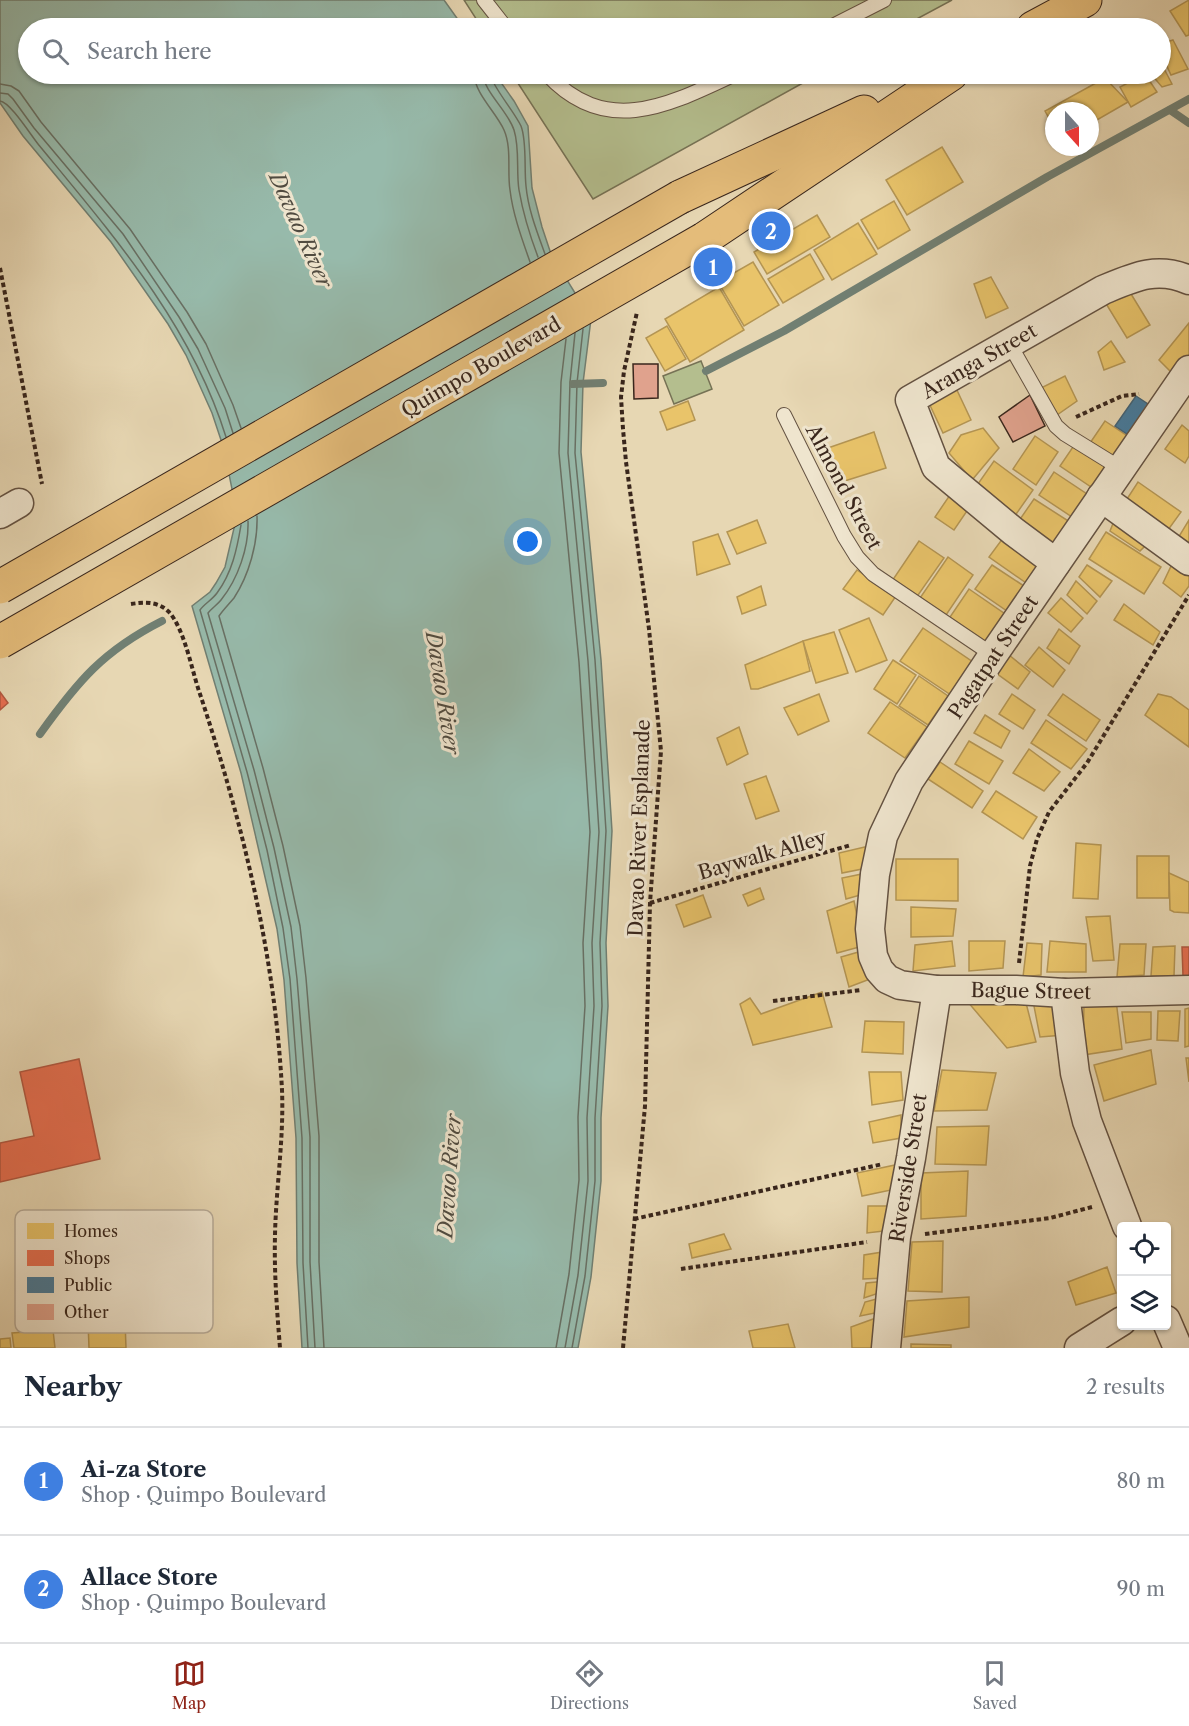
<!DOCTYPE html>
<meta charset="utf-8">
<style>
:root{--surface:#fff;--page:#f6f6f7;--text:#1f2937;--muted:#747a83;--line:#e0e1e3;--accent:#8f2418}
body{margin:0;font-family:"Libre Caslon Text",serif;background:var(--page);color:var(--text)}
.controls{position:absolute;right:18px;bottom:18px;display:grid;overflow:hidden;border-radius:6px;box-shadow:0 2px 4px #0004}
.controls button{width:54px;height:54px;display:grid;place-items:center;padding:0;border:0;border-bottom:2px solid var(--line);background:var(--surface);color:var(--text);font:30px sans-serif}
.compass{position:absolute;left:1045px;top:102px;width:54px;height:54px;border-radius:50%;background:var(--surface);box-shadow:0 2px 4px #0004;rotate:159deg}
.you{position:absolute;left:528px;top:542px;width:21px;height:21px;margin:-15px;border:4px solid #fff;border-radius:50%;background:#1a73e8;box-shadow:0 0 0 9px #1a73e833}
.badge{display:grid;place-items:center;width:39px;height:39px;border-radius:50%;background:var(--accent);color:#fff;font-size:20px;font-weight:700}
.pin{position:absolute;translate:-50% -50%;border:3px solid #fff;box-shadow:0 2px 6px #0006}
.list{margin:0;padding:0;list-style:none}
h2{display:flex;justify-content:space-between;align-items:center;height:78px;margin:0;padding:0 24px;font-size:26px}
h2 small{font-size:20px;font-weight:400;color:var(--muted)}
.list li{display:grid;grid-template-columns:39px 1fr auto;gap:18px;align-items:center;box-sizing:border-box;height:108px;padding:0 24px;border-top:2px solid var(--line)}
.list b{display:block;font-size:22px;white-space:nowrap}
.list p{margin:0;font-size:20px;white-space:nowrap;color:var(--muted)}
.list em{font-size:20px;font-style:normal;color:var(--muted)}
.icon{flex:none;width:33px;height:33px;fill:none;stroke:currentColor;stroke-width:2;stroke-linecap:round;stroke-linejoin:round}
.map{position:relative;flex:none;width:1189px;height:1348px;overflow:hidden}
.search{position:absolute;background:var(--surface);box-shadow:0 2px 4px #0004;left:18px;right:18px;top:18px;height:66px;display:flex;align-items:center;gap:15px;box-sizing:border-box;padding:0 21px;border-radius:33px;color:var(--muted);font-size:22px}
.sheet{height:294px;background:var(--surface)}
nav{display:flex;justify-content:space-around;align-items:center;box-sizing:border-box;height:84px;border-top:2px solid var(--line);background:var(--surface);font-size:16px;color:var(--muted)}
nav a{display:grid;justify-items:center;gap:3px}
nav .on{color:var(--accent)}
.map>svg:first-child{display:block}
.green{fill:#b4be8e;stroke:#767255;stroke-width:1.5}
.water{fill:#97baab;stroke:#717f72;stroke-width:1.5}
.homes{fill:#e9c46a;stroke:#b49553;stroke-width:1.5}
.shops{fill:#e76f51;stroke:#b35941;stroke-width:1.5}
.public{fill:#457b9d;stroke:#416276;stroke-width:1.5}
.lines{fill:none;stroke-linecap:round;stroke-linejoin:round}
.shore{stroke:#687064;stroke-width:1.5}
.stream{stroke:#717f72;stroke-width:8}
.building{fill:#e0a28d;stroke:#39261c;stroke-width:1.5}
.service-casing{stroke:#645242;stroke-width:16}
.minor-casing{stroke:#645242;stroke-width:31}
.primary-casing{stroke:#39261c;stroke-width:35}
.path{stroke:#39261c;stroke-width:4;stroke-dasharray:4.5 3;stroke-linecap:butt}
.service{stroke:#efe5ce;stroke-width:14}
.minor{stroke:#efe5ce;stroke-width:28}
.primary{stroke:#e4bc7a;stroke-width:33}
.primary-bridge-casing{stroke:#39261c;stroke-width:35;stroke-linecap:butt}
.primary-bridge{stroke:#e4bc7a;stroke-width:33}
.labels{text-anchor:middle;dominant-baseline:central;stroke-width:6;stroke-linejoin:round;paint-order:stroke}
.street-label{font-size:20px;fill:#39261c;stroke:#efe5ce}
.water-label{font-size:21px;font-style:italic;fill:#504b40;stroke:#efe5ce}
.key{fill:#efe5ce;stroke:#b8ac99;stroke-width:1.5}
.key-label{font-size:16px;fill:#39261c}
</style>
<div class="map">
<svg width="1189" height="1348" viewBox="0 0 1189 1348">
<rect width="100%" height="100%" fill="#e7d7b3"/>
<filter id="stains"><feTurbulence type="fractalNoise" baseFrequency=".00333" numOctaves="4"/><feColorMatrix values="0 0 0 0 .2 0 0 0 0 .09 0 0 0 0 .02 0 0 0 .5 -.17"/></filter>
<radialGradient id="worn" r=".72"><stop offset=".6" stop-color="#630" stop-opacity="0"/><stop offset="1" stop-color="#630" stop-opacity=".3"/></radialGradient>
<g class="green">
<path d="M464,0H952L900,28H482Z"/>
<path d="M512,74H819L593,199Z"/>
<path d="M701,361L712,389L674,404L663,376Z"/>
</g>
<path class="water" d="M0,0H444L464,28H28V74H495L514,101L528,126L532,188L542,227L551,254L591,319L583,383L581,452L601,660L612,831L606,943L608,1006L601,1118V1181L591,1277L578,1348H302L297,1263L296,1138L284,980L277,929L241,773L192,606L210,592L216,583L225,567L235,524L233,494L224,449L212,413L186,355L168,324L111,242L23,136L0,103Z"/>
<g class="homes">
<path d="M1189,0V35L1186,36L1170,11Z"/>
<path d="M1173,40L1188,69L1171,75L1160,51V44Z"/>
<path d="M1160,61L1172,84L1162,87L1151,74H1160Z"/>
<path d="M1106,74H1128L1118,82Z"/>
<path d="M1145,74L1157,92L1131,107L1120,87Z"/>
<path d="M1105,78L1128,102L1090,124V111H1054V127L1045,111Z"/>
<path d="M942,147L963,182L907,215L886,180Z"/>
<path d="M894,201L910,230L878,249L861,220Z"/>
<path d="M817,215L830,237L767,274L754,252Z"/>
<path d="M858,223L877,254L832,280L814,250Z"/>
<path d="M810,254L824,279L783,303L768,279Z"/>
<path d="M753,262L779,305L744,326L718,282Z"/>
<path d="M991,277L1008,308L986,318L974,284Z"/>
<path d="M719,287L744,330L690,362L665,319Z"/>
<path d="M1128,289L1150,325L1127,338L1105,302Z"/>
<path d="M1189,323V358L1176,377L1159,360Z"/>
<path d="M667,326L686,359L665,371L646,338Z"/>
<path d="M1111,341L1125,362L1104,370L1098,352Z"/>
<path d="M1065,376L1077,401L1057,415L1039,389Z"/>
<path d="M955,386L971,420L943,433L928,401Z"/>
<path d="M688,401L695,420L667,430L660,412Z"/>
<path d="M1105,421L1135,441L1120,463L1090,443Z"/>
<path d="M1182,425L1189,431V456L1185,463L1165,449Z"/>
<path d="M983,428L999,448L972,480L949,453L961,435Z"/>
<path d="M874,432L886,468L835,484L825,449Z"/>
<path d="M1035,436L1058,452L1036,485L1013,469Z"/>
<path d="M1075,444L1112,469L1097,491L1060,466Z"/>
<path d="M994,461L1033,490L1012,520L973,491Z"/>
<path d="M1054,472L1093,498L1078,521L1039,495Z"/>
<path d="M1138,482L1181,512L1168,530L1125,502Z"/>
<path d="M952,492L971,505L954,530L935,517Z"/>
<path d="M1034,499L1073,524L1054,551L1016,525Z"/>
<path d="M1116,516L1149,542L1140,551L1110,531Z"/>
<path d="M757,520L766,543L737,554L727,532Z"/>
<path d="M1189,520V547L1178,538Z"/>
<path d="M1106,532L1161,567L1144,594L1089,559Z"/>
<path d="M718,534L730,564L697,575L693,542Z"/>
<path d="M1006,534L1045,560L1029,585L989,557Z"/>
<path d="M919,541L944,558L916,598L892,581Z"/>
<path d="M948,557L973,575L944,618L918,601Z"/>
<path d="M1174,560L1189,571V586L1181,597L1163,583Z"/>
<path d="M992,565L1024,586L1007,611L975,589Z"/>
<path d="M1087,565L1112,581L1100,597L1079,577Z"/>
<path d="M857,570L896,596L883,615L843,589Z"/>
<path d="M1076,581L1097,601L1087,614L1067,595Z"/>
<path d="M761,586L766,605L742,614L737,597Z"/>
<path d="M969,589L1008,616L987,646L948,620Z"/>
<path d="M1061,598L1083,618L1071,632L1048,613Z"/>
<path d="M1124,604L1160,632L1153,645L1114,620Z"/>
<path d="M869,618L887,660L856,672L839,630Z"/>
<path d="M923,628L973,662L951,695L900,661Z"/>
<path d="M1059,629L1080,646L1069,664L1047,648Z"/>
<path d="M834,632L848,673L816,683L803,641Z"/>
<path d="M803,641L810,671L758,689H751L745,665Z"/>
<path d="M1039,647L1065,670L1053,687L1025,665Z"/>
<path d="M1009,655L1030,672L1018,689L996,673Z"/>
<path d="M893,660L916,675L897,704L874,689Z"/>
<path d="M919,676L948,696L928,725L899,706Z"/>
<path d="M819,694L829,721L798,735L784,708Z"/>
<path d="M1012,694L1035,710L1023,729L999,714Z"/>
<path d="M1063,694L1100,720L1086,741L1048,715Z"/>
<path d="M1158,694L1171,697L1189,710V747L1145,715Z"/>
<path d="M890,702L927,727L905,758L868,733Z"/>
<path d="M985,715L1010,731L1001,748L974,733Z"/>
<path d="M1046,720L1087,749L1071,769L1031,743Z"/>
<path d="M739,727L748,754L727,765L717,738Z"/>
<path d="M969,741L1003,761L989,784L955,764Z"/>
<path d="M1029,749L1060,772L1044,791L1013,773Z"/>
<path d="M940,762L983,791L972,808L928,779Z"/>
<path d="M766,776L779,811L756,819L744,784Z"/>
<path d="M996,791L1037,817L1023,839L982,812Z"/>
<path d="M1076,843L1101,845L1098,899L1073,898Z"/>
<path d="M869,846L867,868L842,873L839,853Z"/>
<rect x="1137" y="856" width="32" height="42"/>
<path d="M896,859H958V901L896,900Z"/>
<path d="M1169,873L1189,882V913L1174,912L1170,910Z"/>
<path d="M862,874L864,894L846,899L842,878Z"/>
<path d="M760,888L764,899L748,906L743,895Z"/>
<path d="M703,895L711,917L684,927L676,905Z"/>
<path d="M854,901L863,946L837,953L827,911Z"/>
<path d="M911,907L956,909L953,936L911,937Z"/>
<path d="M1110,916L1114,960L1093,961L1086,917Z"/>
<path d="M952,941L955,966L913,971L915,945Z"/>
<path d="M969,941H1005L1003,968L969,971Z"/>
<path d="M1050,941L1086,944V972H1047Z"/>
<path d="M1027,943L1042,944L1041,975L1023,977Z"/>
<path d="M1120,944H1146L1144,975L1117,977Z"/>
<path d="M1175,946L1174,976H1151L1153,947Z"/>
<path d="M862,951L870,979L849,987L841,957Z"/>
<path d="M822,992L832,1027L753,1045L740,1004L750,998L761,1014Z"/>
<path d="M1025,999L1036,1042L1007,1048L967,1001Z"/>
<path d="M1061,999L1064,1035L1040,1037L1033,1001Z"/>
<path d="M1116,1000L1122,1049L1083,1055L1084,1003Z"/>
<path d="M1189,1008V1046L1185,1047V1009Z"/>
<path d="M1158,1011H1180L1178,1041L1157,1040Z"/>
<path d="M1122,1012H1151V1039L1126,1043Z"/>
<path d="M865,1021L904,1022L903,1054L862,1052Z"/>
<path d="M1151,1050L1156,1084L1104,1101L1094,1065Z"/>
<path d="M1186,1058H1189V1082Z"/>
<path d="M942,1070L996,1073L987,1110L934,1111Z"/>
<path d="M869,1072H901L903,1100L872,1105Z"/>
<path d="M901,1115V1138L873,1143L869,1122Z"/>
<path d="M989,1126L986,1165L935,1164L937,1127Z"/>
<path d="M895,1165L896,1189L862,1196L857,1173Z"/>
<path d="M968,1171L966,1216L921,1219V1173Z"/>
<path d="M868,1206H894L892,1230L867,1233Z"/>
<path d="M724,1234L731,1249L692,1258L689,1244Z"/>
<path d="M943,1241L942,1292L908,1291L912,1242Z"/>
<path d="M889,1251L885,1278L863,1279L864,1255Z"/>
<path d="M1107,1267L1116,1293L1076,1305L1068,1282Z"/>
<path d="M887,1281L888,1290L864,1298L866,1283Z"/>
<path d="M884,1297L885,1311L860,1316L865,1302Z"/>
<path d="M969,1297V1327L904,1337L907,1301Z"/>
<path d="M887,1314L881,1348H852L851,1327Z"/>
<path d="M125,1320L126,1348H89L88,1322Z"/>
<path d="M788,1324L795,1348H753L749,1331Z"/>
<path d="M53,1330L55,1348H14L12,1333Z"/>
<path d="M10,1338L11,1348H0V1339Z"/>
<path d="M911,1344L951,1345V1348H911Z"/>
</g>
<g class="shops">
<path d="M0,692L8,703L0,710Z"/>
<path d="M1182,947H1189V976H1183Z"/>
<path d="M79,1059L100,1159L0,1182V1143L34,1136L20,1072Z"/>
</g>
<path class="public" d="M1136,396L1157,410L1136,440L1115,426Z"/>
<g class="lines">
<g class="shore">
<path d="M474,74C475,94 496,112 504,130C512,148 507,172 510,190C513,215 522,239 530,262"/>
<path d="M483,74C484,92 508,111 514,130C520,149 516,171 519,190C523,213 530,236 538,257"/>
<path d="M490,74C492,86 514,111 521,126C527,141 524,169 526,186C528,209 537,232 545,254"/>
<path d="M0,84L11,86L19,91L41,122L130,229L187,312L206,344L233,405L241,428"/>
<path d="M0,93L8,94L13,99L34,128L123,234L179,317L198,349L225,408L233,433"/>
<path d="M0,101C10,102 30,134 38,144C112,234 191,324 226,437"/>
<path d="M257,516C258,543 249,575 234,598C229,604 223,610 219,616L263,768L283,846L300,926L306,978L319,1136V1262L324,1348"/>
<path d="M248,521C249,547 238,579 221,600C217,605 212,608 208,613L254,770L274,848L291,927L297,979L310,1137V1262L315,1348"/>
<path d="M241,525C237,549 232,573 217,593C212,600 204,604 200,610L247,772L267,850L283,928L290,979L302,1138L303,1263L308,1348"/>
<path d="M556,1348L569,1274L579,1180L578,1117L585,1006L583,943L590,832L579,662L559,453L561,382L566,339"/>
<path d="M565,1348L578,1275L588,1181L587,1118L594,1006L592,943L599,832L588,661L568,453L570,382L575,333"/>
<path d="M572,1348L585,1276L595,1181V1118L602,1006L600,943L606,831L595,660L575,453L577,383L583,329"/>
</g>
<g class="stream">
<path d="M1170,110L1189,123"/>
<path d="M706,371L784,331L1047,177L1189,99"/>
<path d="M573,384L603,383"/>
<path d="M40,734C78,681 103,651 162,621"/>
</g>
</g>
<g class="building">
<path d="M633,364H658V398L634,399Z"/>
<path d="M1030,395L1045,426L1013,442L999,417Z"/>
</g>
<g class="lines">
<g class="service-casing">
<g id="service">
<path d="M484,0L506,28"/>
<path d="M829,28L884,0"/>
<path d="M547,74C606,138 669,105 735,74"/>
<path d="M1009,343L1056,426L1065,434L1120,468"/>
<path d="M784,415L844,536L857,557L873,574L993,655"/>
</g>
</g>
<g class="minor-casing">
<g id="minor">
<path d="M1189,370L993,655L909,781L883,836L875,874L870,929L873,956L879,970L887,979L900,985L937,990H1016L1065,993L1189,990"/>
<path d="M1101,497L1189,561"/>
<path d="M0,514L19,503"/>
<path d="M1056,563L1013,531L936,467L910,400L1103,290C1134,277 1157,266 1189,280"/>
<path d="M1065,993L1075,1073L1087,1121L1127,1226"/>
<path d="M1166,1320L1178,1348"/>
<path d="M886,1348L896,1237L911,1158L937,990"/>
<path d="M1079,1348L1122,1321"/>
</g>
</g>
<g class="primary-casing">
<g id="primary">
<path d="M1033,28L1085,0"/>
<path d="M680,197L864,112"/>
<path d="M704,239L951,74"/>
</g>
</g>
<g class="path">
<path d="M0,268L42,484"/>
<path d="M1076,417L1122,396L1139,394"/>
<path d="M131,604C144,602 158,601 169,612C184,629 191,666 198,688C241,817 275,953 282,1090C284,1139 276,1187 275,1235C274,1273 277,1310 280,1348"/>
<path d="M650,903L851,845"/>
<path d="M1019,963L1030,866L1037,839L1049,812L1087,763L1189,595"/>
<path d="M773,1001L861,990"/>
<path d="M634,1219L883,1164"/>
<path d="M925,1234L1050,1218L1092,1207"/>
<path d="M681,1269L867,1242"/>
<path d="M623,1348L645,1106L650,903L661,751L649,629L626,462L623,429L621,397L624,371L637,312"/>
</g>
<use href="#service" class="service"/>
<use href="#minor" class="minor"/>
<use href="#primary" class="primary"/>
<g class="primary-bridge-casing">
<g id="primary-bridge">
<path d="M0,587L680,197"/>
<path d="M0,642L704,239"/>
</g>
</g>
<use href="#primary-bridge" class="primary-bridge"/>
</g>
<g class="labels">
<g class="street-label">
<text transform="translate(979 361) rotate(-30)">Aranga Street</text>
<text transform="translate(481 367) rotate(-30)">Quimpo Boulevard</text>
<text transform="translate(844 487) rotate(62)">Almond Street</text>
<text transform="translate(993 657) rotate(-56)">Pagatpat Street</text>
<text transform="translate(639 828) rotate(-88)">Davao River Esplanade</text>
<text transform="translate(762 855) rotate(-16)">Baywalk Alley</text>
<text transform="translate(1031 991) rotate(1)">Bague Street</text>
<text transform="translate(908 1168) rotate(-81)">Riverside Street</text>
</g>
<g class="water-label">
<text transform="translate(301 230) rotate(66)">Davao River</text>
<text transform="translate(443 693) rotate(81)">Davao River</text>
<text transform="translate(449 1176) rotate(-86)">Davao River</text>
</g>
</g>
<rect x="15" y="1210" width="198" height="123" rx="9" class="key"/>
<rect x="27" y="1223" width="27" height="16" fill="#e9c46a"/>
<rect x="27" y="1250" width="27" height="16" fill="#e76f51"/>
<rect x="27" y="1277" width="27" height="16" fill="#457b9d"/>
<rect x="27" y="1304" width="27" height="16" fill="#e0a28d"/>
<g class="key-label">
<text x="64" y="1237">Homes</text>
<text x="64" y="1264">Shops</text>
<text x="64" y="1291">Public</text>
<text x="64" y="1318">Other</text>
</g>
<rect width="100%" height="100%" filter="url(#stains)"/>
<rect width="100%" height="100%" fill="url(#worn)"/>
</svg>
<div class="controls">
<button><svg class="icon" aria-label="locate" viewBox="0 0 24 24"><circle cx="12" cy="12" r="6"/><path d="M12 2v4M12 18v4M2 12h4M18 12h4"/></svg></button>
<button><svg class="icon" aria-label="layers" viewBox="0 0 24 24"><path d="M12 4l9 5-9 5-9-5zM3 14l9 5 9-5"/></svg></button>
</div>
<svg class="compass" viewBox="-18 -18 36 36"><path d="M0-13l5 13h-10z" fill="#e53935"/><path d="M0 13l5-13h-10z" fill="#747a83"/></svg>
<div class="you"></div>
<div class="pin badge" style="left:713px;top:267px;background:#3f7fe0">1</div>
<div class="pin badge" style="left:771px;top:231px;background:#3f7fe0">2</div>
<div class="search"><svg class="icon" aria-label="search" viewBox="0 0 24 24"><circle cx="10" cy="10" r="6"/><path d="M15 15l6 6"/></svg>Search here</div>
</div>
<section class="sheet">
<h2>Nearby<small>2 results</small></h2>
<ul class="list">
<li><span class="badge" style="background:#3f7fe0">1</span><div><b>Ai-za Store</b><p>Shop · Quimpo Boulevard</p></div><em>80 m</em></li>
<li><span class="badge" style="background:#3f7fe0">2</span><div><b>Allace Store</b><p>Shop · Quimpo Boulevard</p></div><em>90 m</em></li>
</ul>
</section>
<nav>
<a class="on"><svg class="icon" aria-label="map" viewBox="0 0 24 24"><path d="M3 6l6-2 6 2 6-2v14l-6 2-6-2-6 2zM9 4v14M15 6v14"/></svg>Map</a>
<a><svg class="icon" aria-label="directions" viewBox="0 0 24 24"><path d="M12 3l9 9-9 9-9-9zM9 14v-3h6M13 9l2 2-2 2"/></svg>Directions</a>
<a><svg class="icon" aria-label="saved" viewBox="0 0 24 24"><path d="M7 4h10v16l-5-4-5 4z"/></svg>Saved</a>
</nav>
